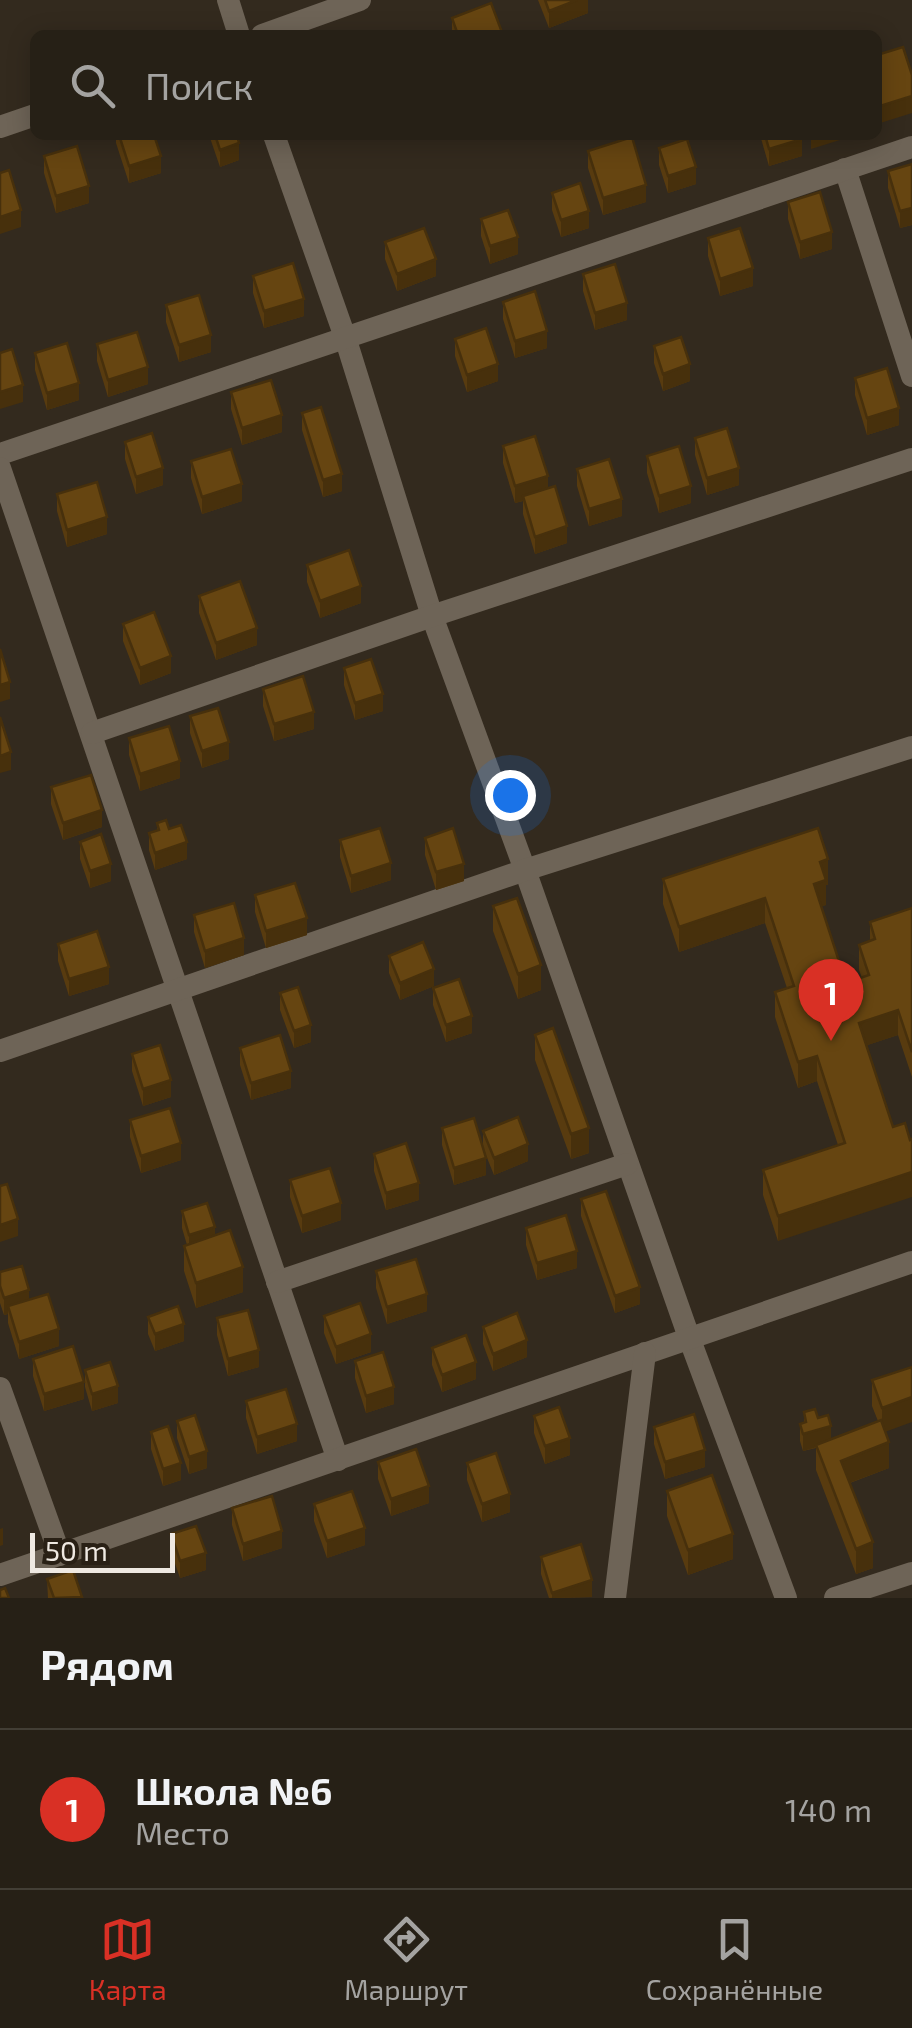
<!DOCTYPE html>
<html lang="ru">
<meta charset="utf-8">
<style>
:root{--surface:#262016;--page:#2e281f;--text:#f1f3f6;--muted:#a4a3a1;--line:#423e35;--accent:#d93025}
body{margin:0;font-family:"Exo 2",sans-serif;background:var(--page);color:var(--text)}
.scale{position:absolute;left:30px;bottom:25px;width:145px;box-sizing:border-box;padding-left:10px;border:5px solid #efe9e2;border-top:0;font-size:28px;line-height:35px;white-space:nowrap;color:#efe9e2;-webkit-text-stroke:8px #292015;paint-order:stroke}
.you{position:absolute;left:510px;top:795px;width:35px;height:35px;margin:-25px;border:8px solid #fff;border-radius:50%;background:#1a73e8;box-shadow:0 0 0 15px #1a73e833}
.badge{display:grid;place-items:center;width:65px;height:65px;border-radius:50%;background:var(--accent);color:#fff;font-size:32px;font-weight:700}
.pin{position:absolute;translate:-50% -82px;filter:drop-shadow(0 2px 5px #0008)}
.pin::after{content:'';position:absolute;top:52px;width:35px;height:30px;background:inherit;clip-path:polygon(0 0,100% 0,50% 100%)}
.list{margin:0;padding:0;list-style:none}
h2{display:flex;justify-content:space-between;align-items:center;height:130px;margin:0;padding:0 40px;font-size:42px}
h2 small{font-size:32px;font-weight:400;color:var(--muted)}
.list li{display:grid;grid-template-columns:65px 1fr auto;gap:30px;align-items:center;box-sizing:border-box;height:160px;padding:0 40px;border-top:2px solid var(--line)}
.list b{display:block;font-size:38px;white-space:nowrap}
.list p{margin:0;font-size:32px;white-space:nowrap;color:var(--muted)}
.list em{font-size:32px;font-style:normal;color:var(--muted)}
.icon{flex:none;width:55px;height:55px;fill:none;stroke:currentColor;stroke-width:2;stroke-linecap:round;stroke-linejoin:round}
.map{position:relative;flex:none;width:912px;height:1598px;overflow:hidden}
.search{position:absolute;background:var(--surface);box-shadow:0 5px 25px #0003;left:30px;right:30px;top:30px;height:110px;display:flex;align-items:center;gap:25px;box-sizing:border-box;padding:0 35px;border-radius:15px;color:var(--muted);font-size:38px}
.sheet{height:290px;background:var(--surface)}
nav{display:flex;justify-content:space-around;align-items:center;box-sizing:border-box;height:140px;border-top:2px solid var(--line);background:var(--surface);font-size:28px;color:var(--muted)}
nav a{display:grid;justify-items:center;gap:5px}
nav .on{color:var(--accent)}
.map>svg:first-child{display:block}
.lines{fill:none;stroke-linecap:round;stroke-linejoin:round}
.minor{stroke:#6e6457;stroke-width:22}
.wall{fill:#583b0f}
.shaded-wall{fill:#47300c}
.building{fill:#664511;stroke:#47300c;stroke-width:2.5}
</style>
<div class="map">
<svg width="912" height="1598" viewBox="0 0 912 1598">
<rect width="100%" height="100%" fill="#332a1e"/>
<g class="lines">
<g class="minor">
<path d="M228,0L239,35"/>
<path d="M262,35L360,0"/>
<path d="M0,127L35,115"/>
<path d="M274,135L345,337L432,616L525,870L690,1340L786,1598"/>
<path d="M845,169L912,376"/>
<path d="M0,454L912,147"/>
<path d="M0,468L338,1460"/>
<path d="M92,733L432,616L912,459"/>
<path d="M0,1051L525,870L912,747"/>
<path d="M277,1282L627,1164"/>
<path d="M0,1388L60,1555"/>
<path d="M0,1575L912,1262"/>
<path d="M615,1598L645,1353"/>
<path d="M835,1598L912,1573"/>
</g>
</g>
<g class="wall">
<path d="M538,0H588V13L549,28Z"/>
<path d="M452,18L503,35H452Z"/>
<path d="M116,135H154L161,173L129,183L116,143Z"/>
<path d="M209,135H237L239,160L220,167Z"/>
<path d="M760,135H800L802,156L769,166Z"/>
<path d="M659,148L696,184L668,193L659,165Z"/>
<path d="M588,151L646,202L603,215L588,168Z"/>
<path d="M44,156L89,203L56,213L44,173Z"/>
<path d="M912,164V225L900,228L888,188V171Z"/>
<path d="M552,193L589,228L561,237L552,210Z"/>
<path d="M788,202L832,249L800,259L788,219Z"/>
<path d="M481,219L518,254L490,264L481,236Z"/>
<path d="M708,238L753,286L720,296L708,256Z"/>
<path d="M385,242L436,276L397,291L385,259Z"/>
<path d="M583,274L627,320L595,330L583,291Z"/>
<path d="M253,276L304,316L264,328L253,293Z"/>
<path d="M503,302L547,348L515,358L503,319Z"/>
<path d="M166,305L211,352L179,362L166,322Z"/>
<path d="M455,339L498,381L467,392L455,356Z"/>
<path d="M97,344L148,384L108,397L97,361Z"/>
<path d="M654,346L690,381L663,391L654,363Z"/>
<path d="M35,353L79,400L47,410L35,370Z"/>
<path d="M855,378L899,425L867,435L855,395Z"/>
<path d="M231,392L282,432L242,445L231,409Z"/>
<path d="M302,413L342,491L323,497L302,430Z"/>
<path d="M695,438L739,485L707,495L695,455Z"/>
<path d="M125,442L163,485L136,494L125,459Z"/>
<path d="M503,446L548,489L567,543L535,554L523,514V501L515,503L503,463Z"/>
<path d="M647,456L691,503L659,513L647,473Z"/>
<path d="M191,461L242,501L202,514L191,478Z"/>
<path d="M577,469L622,516L589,526L577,486Z"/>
<path d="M57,494L107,534L67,547L57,511Z"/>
<path d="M307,565L361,603L320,618L307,582Z"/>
<path d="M199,596L257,645L216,660L199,613Z"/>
<path d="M123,624L171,673L140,685L123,641Z"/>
<path d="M344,668L383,711L355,720L344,685Z"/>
<path d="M263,689L314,729L274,741L263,706Z"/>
<path d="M190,716L229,759L202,768L190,733Z"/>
<path d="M129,738L180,778L140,791L129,755Z"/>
<path d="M51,787L102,827L63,840L51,804Z"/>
<path d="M157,823L169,829L187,859L155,870L149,850V833L157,830Z"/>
<path d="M425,838L464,881L436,890L425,855Z"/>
<path d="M340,840L391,880L351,893L340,857Z"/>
<path d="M80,842L111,881L90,888L80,859Z"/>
<path d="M663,879L828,885H826V905L821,906L846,983L862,978L859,970V945L870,941V922L912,908V1077L898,1035L867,1045L893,1127L778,1241L763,1195V1170L838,1145L817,1081L798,1088L775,1017V992L787,988L765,923L679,952L663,904Z"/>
<path d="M255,895L307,935L266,948L255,912Z"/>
<path d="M493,906L541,990L518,999L493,931Z"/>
<path d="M194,915L244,955L205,968L194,932Z"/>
<path d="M58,944L109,984L69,996L58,961Z"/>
<path d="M389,956L434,986L400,1000L389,973Z"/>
<path d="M433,988L472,1033L446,1042L433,1005Z"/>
<path d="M280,993L311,1042L294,1048L280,1010Z"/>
<path d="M535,1035L589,1153L571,1159L535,1060Z"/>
<path d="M240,1048L291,1088L251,1100L240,1065Z"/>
<path d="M132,1054L171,1097L143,1106L132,1071Z"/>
<path d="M130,1120L181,1160L141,1173L130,1137Z"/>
<path d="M442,1128L486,1175L454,1185L442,1145Z"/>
<path d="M483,1131L528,1161L494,1175L483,1148Z"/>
<path d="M374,1154L419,1200L386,1210L374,1171Z"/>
<path d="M290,1180L341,1220L302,1233L290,1197Z"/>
<path d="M581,1199L640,1304L615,1313L581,1216Z"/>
<path d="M182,1211L215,1235L243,1292L196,1308L184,1271V1246L187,1245L182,1228Z"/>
<path d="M526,1228L577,1268L537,1280L526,1245Z"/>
<path d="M376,1271L427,1311L387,1324L376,1288Z"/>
<path d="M0,1272L29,1300L59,1346L19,1359L8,1323V1314L4,1315L0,1303Z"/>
<path d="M324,1316L371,1352L336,1364L324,1333Z"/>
<path d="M148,1317L184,1341L155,1351L148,1334Z"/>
<path d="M217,1318L259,1367L228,1376L217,1335Z"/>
<path d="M483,1327L527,1357L493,1371L483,1344Z"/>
<path d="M432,1348L476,1379L442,1392L432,1365Z"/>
<path d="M33,1359L84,1399L44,1411L33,1376Z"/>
<path d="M355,1361L394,1404L366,1413L355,1378Z"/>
<path d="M912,1367L885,1432L889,1468L850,1483L873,1568L856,1574L816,1470V1448L803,1451L800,1441V1424L804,1423V1412L818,1418L831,1439L878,1421L872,1406V1380Z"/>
<path d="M85,1370L118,1403L92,1411L85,1387Z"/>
<path d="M246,1401L297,1441L257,1454L246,1418Z"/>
<path d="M534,1416L570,1455L545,1464L534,1433Z"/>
<path d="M177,1421L207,1468L189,1474L177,1438Z"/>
<path d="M654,1427L705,1467L665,1479L654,1444Z"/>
<path d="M151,1432L181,1480L163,1486L151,1449Z"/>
<path d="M378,1462L429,1503L391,1516L378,1479Z"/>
<path d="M467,1463L510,1512L482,1522L467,1480Z"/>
<path d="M667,1491L733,1559L688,1575L667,1516Z"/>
<path d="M314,1504L365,1545L327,1558L314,1521Z"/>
<path d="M232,1508L282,1548L243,1561L232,1525Z"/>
<path d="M171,1534L206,1570L180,1578L171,1552Z"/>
<path d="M541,1557L592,1597L549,1598L541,1574Z"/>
<path d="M47,1579L82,1598H48Z"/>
</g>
<g class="shaded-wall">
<path d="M577,0H588V13L549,28V11Z"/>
<path d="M912,96V113L877,124V107Z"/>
<path d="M811,135H843V139L811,149Z"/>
<path d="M802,139V156L769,166V149Z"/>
<path d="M239,143V160L220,167V150Z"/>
<path d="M161,156V173L129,183V166Z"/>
<path d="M696,167V184L668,193V176Z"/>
<path d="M646,185V202L603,215V198Z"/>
<path d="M89,186V203L56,213V196Z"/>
<path d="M912,208V225L900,228V211Z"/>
<path d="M21,210V227L0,234V217Z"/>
<path d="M589,211V228L561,237V220Z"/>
<path d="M832,232V249L800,259V242Z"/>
<path d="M518,237V254L490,264V246Z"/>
<path d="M436,259V276L397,291V274Z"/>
<path d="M753,268V286L720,296V279Z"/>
<path d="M304,299V316L264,328V311Z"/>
<path d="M627,303V320L595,330V313Z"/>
<path d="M547,331V348L515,358V341Z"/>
<path d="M211,335V352L179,362V345Z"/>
<path d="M498,364V381L467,392V375Z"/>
<path d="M690,364V381L663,391V374Z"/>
<path d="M148,367V384L108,397V380Z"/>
<path d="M79,383V400L47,410V393Z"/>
<path d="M23,385V402L0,409V392Z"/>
<path d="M899,408V425L867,435V418Z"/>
<path d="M282,415V432L242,445V428Z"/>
<path d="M163,468V485L136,494V477Z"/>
<path d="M739,468V485L707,495V478Z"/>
<path d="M342,474V491L323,497V480Z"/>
<path d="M548,476V493L523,496V501L515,503V486Z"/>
<path d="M242,484V501L202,514V497Z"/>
<path d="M691,486V503L659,513V496Z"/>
<path d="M622,499V516L589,526V509Z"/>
<path d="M107,517V534L67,547V530Z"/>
<path d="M567,526V543L535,554V537Z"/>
<path d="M361,586V603L320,618V601Z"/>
<path d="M257,628V645L216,660V643Z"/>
<path d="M171,656V673L140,685V668Z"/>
<path d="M10,682V699L0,702V685Z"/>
<path d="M383,694V711L355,720V703Z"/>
<path d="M314,712V729L274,741V724Z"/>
<path d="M229,742V759L202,768V751Z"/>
<path d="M11,752V770L0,773V756Z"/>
<path d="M180,761V778L140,791V774Z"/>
<path d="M102,810V827L63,840V823Z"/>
<path d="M187,842V859L155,870V853Z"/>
<path d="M828,859V885H826V905L814,909V884L820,862Z"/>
<path d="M391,863V880L351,893V876Z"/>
<path d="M111,864V881L90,888V871Z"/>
<path d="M464,864V881L436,890V872Z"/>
<path d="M765,898V923L679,952V927Z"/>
<path d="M307,918V935L266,948V931Z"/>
<path d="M244,938V955L205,968V951Z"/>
<path d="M541,965V990L518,999V974Z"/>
<path d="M109,967V984L69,996V979Z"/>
<path d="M434,969V986L400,1000V983Z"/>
<path d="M898,1010V1035L859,1048V1023Z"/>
<path d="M472,1016V1033L446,1042V1025Z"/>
<path d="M311,1025V1042L294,1048V1031Z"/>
<path d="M817,1056V1081L798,1088V1062Z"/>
<path d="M291,1071V1088L251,1100V1083Z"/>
<path d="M171,1080V1097L143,1106V1089Z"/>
<path d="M589,1128V1153L571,1159V1134Z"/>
<path d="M181,1143V1160L141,1173V1156Z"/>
<path d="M528,1144V1161L494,1175V1158Z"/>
<path d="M486,1158V1175L454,1185V1168Z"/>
<path d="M912,1172V1197L778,1241V1216Z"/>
<path d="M419,1183V1200L386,1210V1193Z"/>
<path d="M341,1203V1220L302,1233V1216Z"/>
<path d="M18,1219V1236L0,1242V1225Z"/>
<path d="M215,1227V1244L189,1252V1235Z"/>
<path d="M577,1251V1268L537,1280V1263Z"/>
<path d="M243,1267V1292L196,1308V1283Z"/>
<path d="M640,1287V1304L615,1313V1296Z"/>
<path d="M29,1290V1307L8,1306V1314L4,1315V1298Z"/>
<path d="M427,1294V1311L387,1324V1307Z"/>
<path d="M184,1324V1341L155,1351V1334Z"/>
<path d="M59,1329V1346L19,1359V1342Z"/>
<path d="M371,1334V1352L336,1364V1347Z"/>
<path d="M527,1340V1357L493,1371V1354Z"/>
<path d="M259,1350V1367L228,1376V1359Z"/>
<path d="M476,1362V1379L442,1392V1375Z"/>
<path d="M84,1382V1399L44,1411V1394Z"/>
<path d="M118,1386V1403L92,1411V1394Z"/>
<path d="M394,1387V1404L366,1413V1396Z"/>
<path d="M912,1397V1422L882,1433V1408Z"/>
<path d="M297,1424V1441L257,1454V1437Z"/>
<path d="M831,1426V1443L803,1451V1434Z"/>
<path d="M570,1438V1455L545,1464V1446Z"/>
<path d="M889,1442V1468L841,1486V1461Z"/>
<path d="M705,1450V1467L665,1479V1462Z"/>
<path d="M207,1451V1468L189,1474V1457Z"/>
<path d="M181,1463V1480L163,1486V1469Z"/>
<path d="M429,1486V1503L391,1516V1499Z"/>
<path d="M510,1494V1512L482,1522V1504Z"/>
<path d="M3,1528V1545L0,1546V1529Z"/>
<path d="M365,1528V1545L327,1558V1541Z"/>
<path d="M282,1531V1548L243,1561V1544Z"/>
<path d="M733,1534V1559L688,1575V1550Z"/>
<path d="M873,1542V1568L856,1574V1549Z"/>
<path d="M206,1553V1570L180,1578V1561Z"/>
<path d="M592,1580V1597L552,1598V1593Z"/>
</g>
<g class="building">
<path d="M545,0H577L549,11Z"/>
<path d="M491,3L503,35H458L452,18Z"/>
<path d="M903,47L912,75V96L877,107V55Z"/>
<path d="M119,135H154L161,156L129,166Z"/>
<path d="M215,135H237L239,143L220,150Z"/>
<path d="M765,135H800L802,139L769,149Z"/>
<path d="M632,137L646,185L603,198L588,151Z"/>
<path d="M687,139L696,167L668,176L659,148Z"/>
<path d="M77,146L89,186L56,196L44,156Z"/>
<path d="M912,164V208L900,211L888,171Z"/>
<path d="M9,170L21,210L0,217V173Z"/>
<path d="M580,183L589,211L561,220L552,193Z"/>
<path d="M820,192L832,232L800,242L788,202Z"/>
<path d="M508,210L518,237L490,246L481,219Z"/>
<path d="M424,228L436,259L397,274L385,242Z"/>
<path d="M740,228L753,268L720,279L708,238Z"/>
<path d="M293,263L304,299L264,311L253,276Z"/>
<path d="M615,264L627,303L595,313L583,274Z"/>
<path d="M535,291L547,331L515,341L503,302Z"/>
<path d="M199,295L211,335L179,345L166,305Z"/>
<path d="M486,328L498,364L467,375L455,339Z"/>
<path d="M137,332L148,367L108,380L97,344Z"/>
<path d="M681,337L690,364L663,374L654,346Z"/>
<path d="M67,343L79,383L47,393L35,353Z"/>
<path d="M12,349L23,385L0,392V353Z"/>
<path d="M887,368L899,408L867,418L855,378Z"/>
<path d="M271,380L282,415L242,428L231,392Z"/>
<path d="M321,407L342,474L323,480L302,413Z"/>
<path d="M727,428L739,468L707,478L695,438Z"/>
<path d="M152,433L163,468L136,477L125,442Z"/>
<path d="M535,436L548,476L515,486L503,446Z"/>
<path d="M679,446L691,486L659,496L647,456Z"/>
<path d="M231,449L242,484L202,497L191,461Z"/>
<path d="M609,459L622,499L589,509L577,469Z"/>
<path d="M97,482L107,517L67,530L57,494Z"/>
<path d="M555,486L567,526L535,537L523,496Z"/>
<path d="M349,550L361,586L320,601L307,565Z"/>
<path d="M240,581L257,628L216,643L199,596Z"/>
<path d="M154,612L171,656L140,668L123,624Z"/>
<path d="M0,649L10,682L0,685Z"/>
<path d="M371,659L383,694L355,703L344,668Z"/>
<path d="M303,676L314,712L274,724L263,689Z"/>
<path d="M218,708L229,742L202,751L190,716Z"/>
<path d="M0,717L11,752L0,756Z"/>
<path d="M169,726L180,761L140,774L129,738Z"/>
<path d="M91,775L102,810L63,823L51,787Z"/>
<path d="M166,820L169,829L181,825L187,842L155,853L149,833L159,830L157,823Z"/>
<path d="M380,828L391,863L351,876L340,840Z"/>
<path d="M453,828L464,864L436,872L425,838Z"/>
<path d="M818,828L828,859L820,862L826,880L814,884L846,983L869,975L859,945L875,939L870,922L912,908V1052L898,1010L859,1023L893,1127L905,1123L910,1140L912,1139V1172L778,1216L763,1170L845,1143L817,1056L798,1062L775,992L794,986L765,898L679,927L663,879Z"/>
<path d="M101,834L111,864L90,871L80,842Z"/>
<path d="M295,883L307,918L266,931L255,895Z"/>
<path d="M517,898L541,965L518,974L493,906Z"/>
<path d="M234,903L244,938L205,951L194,915Z"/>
<path d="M97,931L109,967L69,979L58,944Z"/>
<path d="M423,942L434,969L400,983L389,956Z"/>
<path d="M459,979L472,1016L446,1025L433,988Z"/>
<path d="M298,987L311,1025L294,1031L280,993Z"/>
<path d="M553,1028L589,1128L571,1134L535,1035Z"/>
<path d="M280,1035L291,1071L251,1083L240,1048Z"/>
<path d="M160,1045L171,1080L143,1089L132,1054Z"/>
<path d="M170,1108L181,1143L141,1156L130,1120Z"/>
<path d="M518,1117L528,1144L494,1158L483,1131Z"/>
<path d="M474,1118L486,1158L454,1168L442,1128Z"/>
<path d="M406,1143L419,1183L386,1193L374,1154Z"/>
<path d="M330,1168L341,1203L302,1216L290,1180Z"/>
<path d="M7,1184L18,1219L0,1225V1186Z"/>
<path d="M606,1191L640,1287L615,1296L581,1199Z"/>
<path d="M207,1203L215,1227L189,1235L182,1211Z"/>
<path d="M566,1215L577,1251L537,1263L526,1228Z"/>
<path d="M230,1230L243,1267L196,1283L184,1246Z"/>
<path d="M416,1259L427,1294L387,1307L376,1271Z"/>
<path d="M22,1266L29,1290L4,1298L0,1286V1272Z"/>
<path d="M48,1294L59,1329L19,1342L8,1306Z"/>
<path d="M360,1303L371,1334L336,1347L324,1316Z"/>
<path d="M178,1306L184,1324L155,1334L148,1317Z"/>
<path d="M248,1310L259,1350L228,1359L217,1318Z"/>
<path d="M517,1313L527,1340L493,1354L483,1327Z"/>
<path d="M466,1335L476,1362L442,1375L432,1348Z"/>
<path d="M73,1346L84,1382L44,1394L33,1359Z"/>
<path d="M383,1352L394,1387L366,1396L355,1361Z"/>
<path d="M110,1362L118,1386L92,1394L85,1370Z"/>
<path d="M912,1367V1397L882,1408L872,1380Z"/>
<path d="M286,1389L297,1424L257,1437L246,1401Z"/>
<path d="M559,1407L570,1438L545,1446L534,1416Z"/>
<path d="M815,1409L818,1418L828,1415L831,1426L803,1434L800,1424L806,1422L804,1412Z"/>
<path d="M694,1414L705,1450L665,1462L654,1427Z"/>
<path d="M195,1415L207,1451L189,1457L177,1421Z"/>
<path d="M881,1420L889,1442L841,1461L873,1542L856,1549L816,1445Z"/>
<path d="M168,1426L181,1463L163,1469L151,1432Z"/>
<path d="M416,1449L429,1486L391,1499L378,1462Z"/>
<path d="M496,1453L510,1494L482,1504L467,1463Z"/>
<path d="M712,1475L733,1534L688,1550L667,1491Z"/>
<path d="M352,1491L365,1528L327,1541L314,1504Z"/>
<path d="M272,1496L282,1531L243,1544L232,1508Z"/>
<path d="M196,1526L206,1553L180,1561L171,1534Z"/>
<path d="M581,1544L592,1580L552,1593L541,1557Z"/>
<path d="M73,1570L82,1597L54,1598L47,1579Z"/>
<path d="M5,1588L9,1598H0V1590Z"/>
</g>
</svg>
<div class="scale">50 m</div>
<div class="you"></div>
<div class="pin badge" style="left:831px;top:1041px">1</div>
<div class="search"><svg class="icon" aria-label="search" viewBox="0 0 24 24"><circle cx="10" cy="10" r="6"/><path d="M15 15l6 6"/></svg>Поиск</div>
</div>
<section class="sheet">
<h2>Рядом<small></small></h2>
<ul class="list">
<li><span class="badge">1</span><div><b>Школа №6</b><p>Место</p></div><em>140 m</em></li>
</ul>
</section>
<nav>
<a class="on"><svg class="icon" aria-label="map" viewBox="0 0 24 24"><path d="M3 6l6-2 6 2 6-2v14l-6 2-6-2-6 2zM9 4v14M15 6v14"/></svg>Карта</a>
<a><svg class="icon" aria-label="directions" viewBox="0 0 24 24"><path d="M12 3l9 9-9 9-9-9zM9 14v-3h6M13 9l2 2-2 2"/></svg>Маршрут</a>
<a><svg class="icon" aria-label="saved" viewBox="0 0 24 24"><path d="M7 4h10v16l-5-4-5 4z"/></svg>Сохранённые</a>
</nav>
